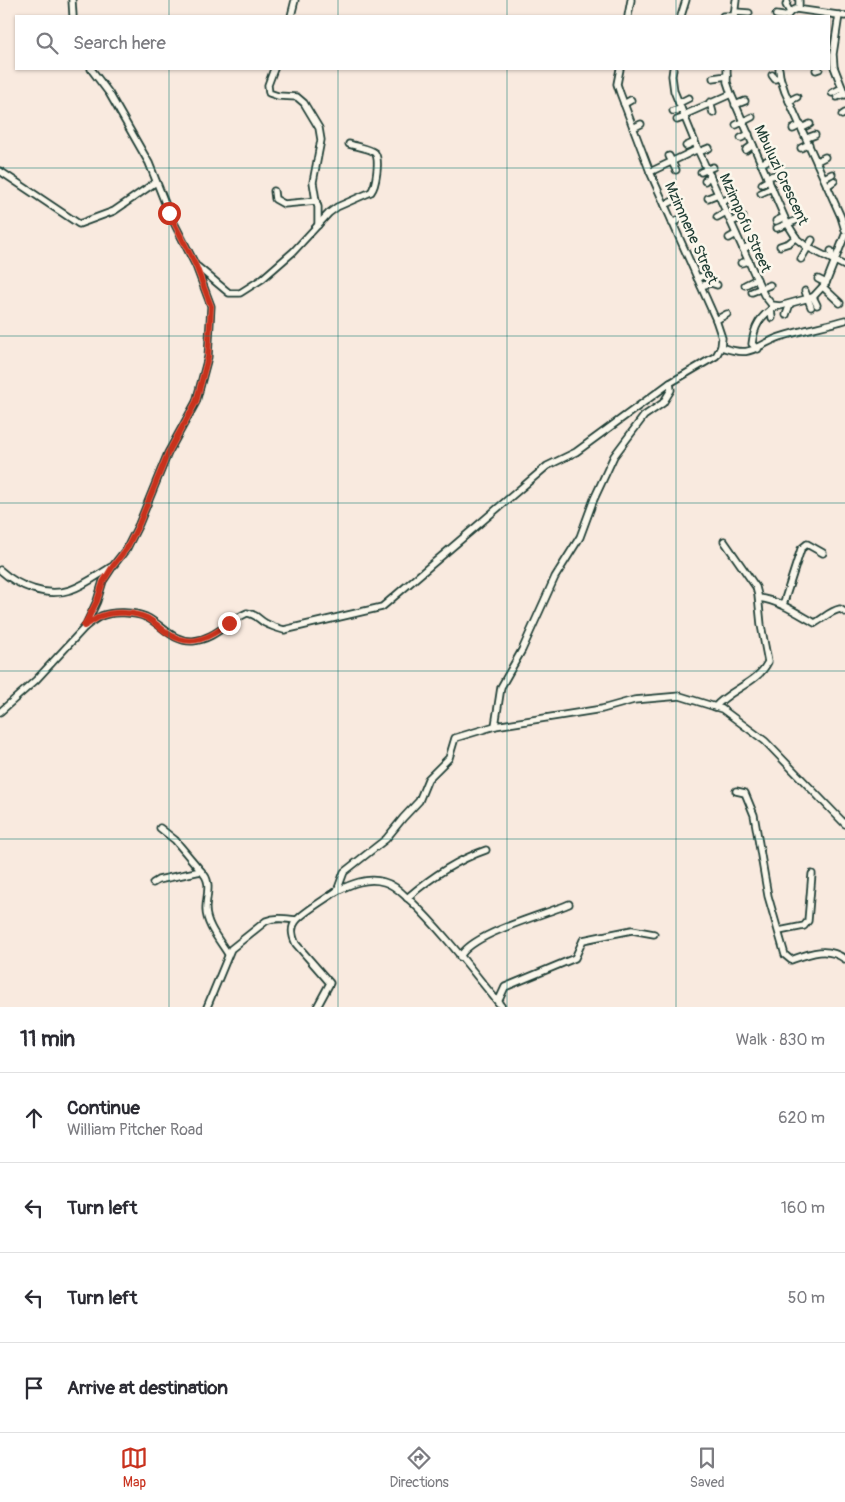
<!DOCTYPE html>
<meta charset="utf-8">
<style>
:root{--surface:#fff;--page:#f2f2f3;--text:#2b2b33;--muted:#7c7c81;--line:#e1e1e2;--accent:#c8321e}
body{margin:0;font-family:Pangolin,sans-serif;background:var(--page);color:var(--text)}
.stop{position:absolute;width:15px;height:15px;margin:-11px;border:4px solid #c8321e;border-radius:50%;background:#fff}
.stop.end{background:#c8321e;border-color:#fff;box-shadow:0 1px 5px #0008}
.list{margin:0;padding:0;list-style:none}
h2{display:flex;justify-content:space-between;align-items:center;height:65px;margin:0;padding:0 20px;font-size:21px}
h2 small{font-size:16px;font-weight:400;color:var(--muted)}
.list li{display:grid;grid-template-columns:32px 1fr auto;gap:15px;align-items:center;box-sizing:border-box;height:90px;padding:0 20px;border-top:1px solid var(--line)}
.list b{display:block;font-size:19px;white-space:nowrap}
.list p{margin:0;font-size:16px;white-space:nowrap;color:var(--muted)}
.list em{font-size:16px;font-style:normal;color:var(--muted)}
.icon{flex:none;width:28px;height:28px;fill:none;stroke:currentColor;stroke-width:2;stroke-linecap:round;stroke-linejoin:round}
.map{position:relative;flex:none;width:845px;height:1007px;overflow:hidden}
.search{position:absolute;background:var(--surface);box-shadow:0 1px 4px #0004;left:15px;right:15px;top:15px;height:55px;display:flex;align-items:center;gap:12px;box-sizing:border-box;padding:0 18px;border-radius:0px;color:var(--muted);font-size:19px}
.sheet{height:425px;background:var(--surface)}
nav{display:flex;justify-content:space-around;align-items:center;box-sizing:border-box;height:70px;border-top:1px solid var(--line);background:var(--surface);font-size:14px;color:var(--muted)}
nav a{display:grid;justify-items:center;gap:2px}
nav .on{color:var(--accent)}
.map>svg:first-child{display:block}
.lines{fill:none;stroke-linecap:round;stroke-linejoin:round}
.minor-casing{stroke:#1f3d34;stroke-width:9}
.minor{stroke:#fbf7ec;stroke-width:5.5}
.route{stroke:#c8321e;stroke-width:6}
.grid{fill:none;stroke:#0f766e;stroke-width:1;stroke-opacity:0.55}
.labels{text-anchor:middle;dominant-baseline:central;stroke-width:5;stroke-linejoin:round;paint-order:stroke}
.street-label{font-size:15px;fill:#1f3d34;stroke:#fbf7ec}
</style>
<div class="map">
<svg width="845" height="1007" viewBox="0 0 845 1007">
<rect width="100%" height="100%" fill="#f9eadf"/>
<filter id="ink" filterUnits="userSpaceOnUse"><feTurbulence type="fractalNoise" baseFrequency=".02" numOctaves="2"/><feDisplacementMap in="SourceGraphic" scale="10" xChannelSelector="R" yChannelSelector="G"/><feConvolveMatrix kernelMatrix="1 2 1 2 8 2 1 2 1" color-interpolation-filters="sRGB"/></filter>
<g filter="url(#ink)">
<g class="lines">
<g class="minor-casing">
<g id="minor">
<path d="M72,0L73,16"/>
<path d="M799,0V9"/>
<path d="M787,2L786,5L790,12"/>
<path d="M735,12L749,13"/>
<path d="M776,15L783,16"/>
<path d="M839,15L833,54L834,67L845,95"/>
<path d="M291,16L295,0"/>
<path d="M628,16L631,0"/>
<path d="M681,16L686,0"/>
<path d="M723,16H734"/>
<path d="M734,16L736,0"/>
<path d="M787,16L790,12L796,9L845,16"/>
<path d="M274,69L268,85L269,93L278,96L297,97L304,103L319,128L321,140L313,182L316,201"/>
<path d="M673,69L672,76L674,91L699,152L764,295L772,305L780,306L813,297L826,283L845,235"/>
<path d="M727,69V82L731,94L787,223L797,239L807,247L845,266"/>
<path d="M779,69L780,77L785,92L841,217L845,230"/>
<path d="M816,70L819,69"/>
<path d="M772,75L775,79L780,77"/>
<path d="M713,78L727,76"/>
<path d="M832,93L842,88"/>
<path d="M837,97L844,94"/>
<path d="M789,101L797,97"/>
<path d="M710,102L713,113"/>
<path d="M679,103L689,98"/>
<path d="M624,104L631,100"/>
<path d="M735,105L745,101"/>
<path d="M673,111L681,109"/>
<path d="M684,115L731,94"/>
<path d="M842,115L845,113"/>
<path d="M677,120L685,117"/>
<path d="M736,125L752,117"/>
<path d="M633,128L641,124"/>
<path d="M802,128L810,124"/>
<path d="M793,129L801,125"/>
<path d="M741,138L749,134"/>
<path d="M807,138L815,135"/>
<path d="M686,146L695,142"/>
<path d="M801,148L809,144"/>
<path d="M746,150L753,145"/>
<path d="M699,152L709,148"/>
<path d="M669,156L676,170"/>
<path d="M817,161L825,157"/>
<path d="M761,164L770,159"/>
<path d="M0,171L79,224L114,211L156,182"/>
<path d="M650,172L698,149"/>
<path d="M701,172L713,167"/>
<path d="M767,177L775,175L780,176"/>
<path d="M824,178L832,174"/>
<path d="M705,181L710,175"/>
<path d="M762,184L769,180"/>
<path d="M827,186L834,181"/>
<path d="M274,191L275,199L284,204L316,201L318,207V225"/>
<path d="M761,193L772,188"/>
<path d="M708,198L718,194"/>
<path d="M722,202L733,196"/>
<path d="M665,205L673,201"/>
<path d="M717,217L726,212"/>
<path d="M776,221L784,217"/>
<path d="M731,222L743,217"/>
<path d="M672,223L684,217"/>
<path d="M777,228L795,221"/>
<path d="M729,238L736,234"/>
<path d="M780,246L789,243L796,237"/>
<path d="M743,249L751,245"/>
<path d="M831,251L833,260"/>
<path d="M801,259L812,240"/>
<path d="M741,263L749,261"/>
<path d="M198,267L229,293H240L262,279L293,252L329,213L337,207L371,192C376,186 380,160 375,153C372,149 354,146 349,144"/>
<path d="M697,278L703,276L708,278"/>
<path d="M818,279L826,283"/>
<path d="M745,285L757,279"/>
<path d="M701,286L711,283L717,285"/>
<path d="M823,287L840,303"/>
<path d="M805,291L811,307"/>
<path d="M752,292L770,285"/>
<path d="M813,297L817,305"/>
<path d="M771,309L772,318"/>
<path d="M786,315L790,304"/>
<path d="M716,320L727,314"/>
<path d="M721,347C753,358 753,347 780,337C801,330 824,326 845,320"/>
<path d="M758,349L752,344C754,327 760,315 776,307"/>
<path d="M0,570C10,579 20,585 33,589C66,600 84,584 111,567"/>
<path d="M759,598C780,601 797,613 815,623C824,618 830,611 840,609L845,612"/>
<path d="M783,605L801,549L807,544L823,553"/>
<path d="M85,627C90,623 95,619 101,616C113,611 134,612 146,617C163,625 172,642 193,641C215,639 228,621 247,613C256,614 258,619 265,623C271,626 277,628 284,630L382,607L547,466L576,452L670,383L716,356L721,347L722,338L716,320L650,172L620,93L617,84L620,69"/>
<path d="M715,707C730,689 758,683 768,662L761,625L758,595L756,587L724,541"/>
<path d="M0,712L36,680L85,627L97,601L103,581L113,566L127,548L139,524L168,453L196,402L208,357L211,306L196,266L169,213L149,163L109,93L91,69"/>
<path d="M495,726L501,687L522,650L555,577L580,537L594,499L614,456L644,416L663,403L671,390L670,383"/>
<path d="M736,791L745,793L754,815L768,896L785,955L791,960C810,953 827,946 845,959"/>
<path d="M160,828L175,840L201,871"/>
<path d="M153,883L158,880L201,871C213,882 206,895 206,909C206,925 220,941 228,954"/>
<path d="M407,898C430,878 457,860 486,850"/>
<path d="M779,931L804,926L808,921L812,874"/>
<path d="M460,957C472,933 544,915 569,904"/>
<path d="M498,1002L505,987L575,958L583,940L632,930L654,934"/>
<path d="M207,1007L231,949L266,921C276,917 286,919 296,920"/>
<path d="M317,1007L330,983L296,944C292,936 290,928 296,921C302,913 327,898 337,891"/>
<path d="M502,1007C473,972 445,934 412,902C403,895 396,885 384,882C367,877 351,884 337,891L344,872L386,839L403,818L419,801L428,779L449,758L455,738L495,726L602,709L634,700L680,696L722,709L765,741L845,824"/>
</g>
</g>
<use href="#minor" class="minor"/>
</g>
</g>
<g class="lines" filter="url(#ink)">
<path class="route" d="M169,213L196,266L211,306L208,357L196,402L168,453L139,524L127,548L113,566L103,582L97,601L84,626C90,623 95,619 101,616C114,611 135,612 147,618C155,622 161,629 169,634C191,648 210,638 229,623"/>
</g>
<path class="grid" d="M169,0V16M338,0V16M507,0V16M676,0V16M169,69V1007M338,69V1007M507,69V1007M676,69V1007M0,168H845M0,336H845M0,503H845M0,671H845M0,839H845"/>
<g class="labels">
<g class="street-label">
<text transform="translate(781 175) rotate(65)">Mbuluzi Crescent</text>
<text transform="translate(745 223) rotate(66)">Mzimpofu Street</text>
<text transform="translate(691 233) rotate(66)">Mzimnene Street</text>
</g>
</g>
</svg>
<div class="stop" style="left:169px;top:213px"></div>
<div class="stop end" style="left:229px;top:623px"></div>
<div class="search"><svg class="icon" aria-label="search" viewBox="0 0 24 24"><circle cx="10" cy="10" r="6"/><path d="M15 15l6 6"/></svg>Search here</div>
</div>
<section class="sheet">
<h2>11 min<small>Walk · 830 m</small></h2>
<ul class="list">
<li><svg class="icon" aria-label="ahead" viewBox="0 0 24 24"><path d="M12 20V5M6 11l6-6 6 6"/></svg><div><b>Continue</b><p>William Pitcher Road</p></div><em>620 m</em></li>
<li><svg class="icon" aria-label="left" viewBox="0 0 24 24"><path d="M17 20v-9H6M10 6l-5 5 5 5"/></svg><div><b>Turn left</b></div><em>160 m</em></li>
<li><svg class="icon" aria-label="left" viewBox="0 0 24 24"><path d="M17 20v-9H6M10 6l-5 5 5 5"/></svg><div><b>Turn left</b></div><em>50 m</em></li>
<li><svg class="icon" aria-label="arrive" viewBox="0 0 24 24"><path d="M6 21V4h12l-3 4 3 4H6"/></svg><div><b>Arrive at destination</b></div></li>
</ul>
</section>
<nav>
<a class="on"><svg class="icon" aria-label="map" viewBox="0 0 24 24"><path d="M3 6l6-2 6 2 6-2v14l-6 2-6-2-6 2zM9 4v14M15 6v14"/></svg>Map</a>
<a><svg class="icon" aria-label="directions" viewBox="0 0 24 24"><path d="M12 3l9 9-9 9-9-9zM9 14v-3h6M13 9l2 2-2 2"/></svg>Directions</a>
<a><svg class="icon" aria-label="saved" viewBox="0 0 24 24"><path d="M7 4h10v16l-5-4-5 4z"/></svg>Saved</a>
</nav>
